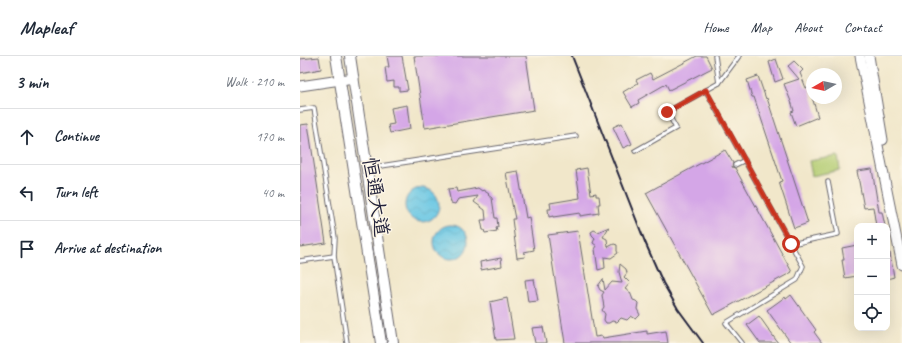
<!DOCTYPE html>
<meta charset="utf-8">
<style>
:root{--surface:#fff;--page:#f6f6f7;--text:#1f2937;--muted:#747a83;--line:#e0e1e3}
body{margin:0;font-family:Caveat,"LXGW WenKai TC",sans-serif;background:var(--page);color:var(--text)}
.controls{position:absolute;right:12px;bottom:12px;display:grid;overflow:hidden;border-radius:8px;box-shadow:0 4px 16px #0002}
.controls button{width:36px;height:36px;display:grid;place-items:center;padding:0;border:0;border-bottom:1px solid var(--line);background:var(--surface);color:var(--text);font:20px sans-serif}
.compass{position:absolute;left:506px;top:12px;width:36px;height:36px;border-radius:50%;background:var(--surface);box-shadow:0 4px 16px #0002;rotate:261deg}
.stop{position:absolute;width:12px;height:12px;margin:-9px;border:3px solid #c8321e;border-radius:50%;background:#fff}
.stop.end{background:#c8321e;border-color:#fff;box-shadow:0 1px 4px #0008}
.list{margin:0;padding:0;list-style:none}
h2{display:flex;justify-content:space-between;align-items:center;height:52px;margin:0;padding:0 16px;font-size:17px}
h2 small{font-size:13px;font-weight:400;color:var(--muted)}
.list li{display:grid;grid-template-columns:26px 1fr auto;gap:12px;align-items:center;box-sizing:border-box;height:56px;padding:0 16px;border-top:1px solid var(--line)}
.list b{display:block;font-size:15px;white-space:nowrap}
.list em{font-size:13px;font-style:normal;color:var(--muted)}
.icon{flex:none;width:22px;height:22px;fill:none;stroke:currentColor;stroke-width:2;stroke-linecap:round;stroke-linejoin:round}
.map{position:relative;flex:none;width:602px;height:287px;overflow:hidden}
header{display:flex;align-items:center;gap:24px;box-sizing:border-box;height:56px;padding:0 20px;background:var(--surface);border-bottom:1px solid var(--line)}
header strong{font-size:19px}
nav{display:flex;gap:22px;margin-inline-start:auto;font-size:14px}
main{display:flex}
aside{flex:1;background:var(--surface)}
.map>svg:first-child{display:block}
.green{fill:#b3cc72;stroke:#6a7756}
.water{fill:url(#water-waves);stroke:#447490}
.building{fill:#d4a6e7}
.lines{fill:none;stroke-linecap:round;stroke-linejoin:round}
.service-casing{stroke:#6a676d;stroke-width:5.5}
.tertiary-casing{stroke:#6a676d;stroke-width:11}
.secondary-casing{stroke:#6a676d;stroke-width:12}
.service{stroke:#fff;stroke-width:3.5}
.tertiary{stroke:#fff;stroke-width:9}
.secondary{stroke:#fff;stroke-width:10}
.rail{stroke:#22223b;stroke-width:2}
.route{stroke:#c8321e;stroke-width:5}
.labels{text-anchor:middle;dominant-baseline:central;stroke-width:3;stroke-linejoin:round;paint-order:stroke}
.street-label{font-size:20px;fill:#22223b;stroke:#fcf5e5}
</style>
<header>
<strong>Mapleaf</strong>
<nav><a>Home</a><a>Map</a><a>About</a><a>Contact</a></nav>
</header>
<main>
<aside>
<h2>3 min<small>Walk · 210 m</small></h2>
<ul class="list">
<li><svg class="icon" aria-label="ahead" viewBox="0 0 24 24"><path d="M12 20V5M6 11l6-6 6 6"/></svg><div><b>Continue</b></div><em>170 m</em></li>
<li><svg class="icon" aria-label="left" viewBox="0 0 24 24"><path d="M17 20v-9H6M10 6l-5 5 5 5"/></svg><div><b>Turn left</b></div><em>40 m</em></li>
<li><svg class="icon" aria-label="arrive" viewBox="0 0 24 24"><path d="M6 21V4h12l-3 4 3 4H6"/></svg><div><b>Arrive at destination</b></div></li>
</ul>
</aside>
<div class="map">
<svg width="602" height="287" viewBox="0 0 602 287">
<defs>
<pattern id="water-waves" width="16" height="10" patternUnits="userSpaceOnUse"><rect width="16" height="10" fill="#66c6e4"/><path d="M0 5q4-4 8 0t8 0" fill="none" stroke="#58aac4"/></pattern>
</defs>
<rect width="100%" height="100%" fill="#fcf5e5"/>
<filter id="ink" filterUnits="userSpaceOnUse"><feTurbulence type="fractalNoise" baseFrequency=".025" numOctaves="2"/><feDisplacementMap in="SourceGraphic" scale="8" xChannelSelector="R" yChannelSelector="G"/><feConvolveMatrix kernelMatrix="1 2 1 2 8 2 1 2 1" color-interpolation-filters="sRGB"/></filter>
<filter id="wash" filterUnits="userSpaceOnUse"><feTurbulence type="fractalNoise" baseFrequency=".012" numOctaves="4" result="noise"/><feDisplacementMap in="SourceGraphic" scale="16" xChannelSelector="R" yChannelSelector="G"/><feGaussianBlur stdDeviation="0.9" result="paint"/><feColorMatrix in="noise" values="0 0 0 0 0 0 0 0 0 0 0 0 0 0 0 0 0 1.4 0 .05"/><feComposite in="paint" operator="in"/></filter>
<g filter="url(#wash)">
<rect width="100%" height="100%" fill="#f1e7ca"/>
<path class="green" d="M538,100L540,114L512,120L509,105Z"/>
<g class="water">
<circle cx="122" cy="149" r="17"/>
<circle cx="151" cy="186" r="17"/>
</g>
<g id="blocks">
<g class="building">
<path d="M87,0H102L108,34L99,35V31H94V25L87,26L85,11H89Z"/>
<path d="M114,0H226L234,54L125,72Z"/>
<path d="M397,0H406L412,12L369,34L366,28L338,44L339,47L332,51L323,36L338,27L336,24L350,17L353,23Z"/>
<path d="M19,1L21,13L0,17V3Z"/>
<path d="M476,3L483,23L475,26L469,6Z"/>
<path d="M494,5L503,14L500,17L506,32L509,31L518,61L496,70L491,56L494,55L492,48L484,28L499,23L488,10Z"/>
<path d="M458,20L466,43L467,42L508,167L494,172L479,126L482,125L454,41H452L447,24Z"/>
<path d="M107,49L110,73L90,77L88,69L94,68L91,52Z"/>
<path d="M322,67L332,88L323,92L313,71Z"/>
<path d="M8,68L26,187L0,191V69Z"/>
<path d="M425,94L433,107L432,111L435,112L492,216L413,259L346,137Z"/>
<path d="M287,112L291,138L296,137V140H299L300,148H298L299,157L280,160V157L253,161V160L249,161L248,153H251L250,147L280,142L276,114Z"/>
<path d="M572,113L579,156H582L585,170H576L573,151L564,152L557,115Z"/>
<path d="M218,115L226,162L229,161L234,194L224,196L225,201L217,202L212,163H215L206,117Z"/>
<path d="M156,132L157,136L178,132L182,135L183,134L189,138L188,139L192,142L195,162H197L198,171L196,172L197,175L185,177L184,174H183L181,164H186L185,154L174,146L178,140L158,143L155,148L151,147L148,133Z"/>
<path d="M309,171L303,181L307,183L308,191L314,188L317,189V195L318,197L311,202L304,201L305,212L298,214L295,193L297,190L293,187L295,182L292,179L291,176L294,174L298,176Z"/>
<path d="M278,175L295,281L302,280L303,282L347,275V278L366,275L368,287H265L248,179Z"/>
<path d="M557,189V220L545,222L542,204H544L542,192Z"/>
<path d="M587,197H590L594,221L587,223Z"/>
<path d="M201,202L202,210L181,214L180,206Z"/>
<path d="M320,208L326,213L327,217L324,221L330,227L325,233L330,236L333,244L336,245L338,247L337,253L340,259L336,263L331,260L327,264L321,262L317,266L312,265L309,267H306L304,264L305,258L302,254L304,251L302,239L304,236L300,234L298,230L303,223L305,234L312,226L322,227L319,216Z"/>
<path d="M234,223L238,245L228,246L225,224Z"/>
<path d="M491,239L516,274L514,276L522,287H491L467,254L485,241L486,243Z"/>
<path d="M207,242L214,283L196,284L190,246Z"/>
<path d="M459,260L478,287H460L447,269Z"/>
<path d="M243,271L246,287H235L232,272Z"/>
</g>
</g>
</g>
<g filter="url(#ink)">
<use href="#blocks" fill-opacity="0" stroke="#6a676d" stroke-width="1"/>
<g class="lines">
<g class="service-casing">
<g id="service">
<path d="M415,0L419,27"/>
<path d="M406,35L503,210L497,224L426,267L442,287"/>
<path d="M0,54L14,52L35,182L34,200L47,287"/>
<path d="M335,95L376,72L367,56L419,27L439,0"/>
<path d="M435,109L445,104"/>
<path d="M68,112L276,80"/>
<path d="M491,188L538,178L528,126"/>
<path d="M0,205L34,200"/>
</g>
</g>
<g class="tertiary-casing">
<g id="tertiary">
<path d="M560,0L602,209"/>
<path d="M569,0L583,84"/>
<path d="M0,30L54,22"/>
</g>
</g>
<g class="secondary-casing">
<g id="secondary">
<path d="M36,0L81,287"/>
<path d="M50,0L93,287"/>
</g>
</g>
<use href="#service" class="service"/>
<use href="#tertiary" class="tertiary"/>
<use href="#secondary" class="secondary"/>
<path class="rail" d="M272,0L345,186L363,227L378,253L403,287"/>
</g>
</g>
<g class="lines" filter="url(#ink)">
<path class="route" d="M367,56L406,34L491,188"/>
</g>
<g class="labels">
<g class="street-label">
<text transform="translate(76 141) rotate(81)">恒通大道</text>
</g>
</g>
</svg>
<div class="controls">
<button>+</button>
<button>−</button>
<button><svg class="icon" aria-label="locate" viewBox="0 0 24 24"><circle cx="12" cy="12" r="6"/><path d="M12 2v4M12 18v4M2 12h4M18 12h4"/></svg></button>
</div>
<svg class="compass" viewBox="-18 -18 36 36"><path d="M0-13l5 13h-10z" fill="#e53935"/><path d="M0 13l5-13h-10z" fill="#747a83"/></svg>
<div class="stop" style="left:491px;top:188px"></div>
<div class="stop end" style="left:367px;top:56px"></div>
</div>
</main>
